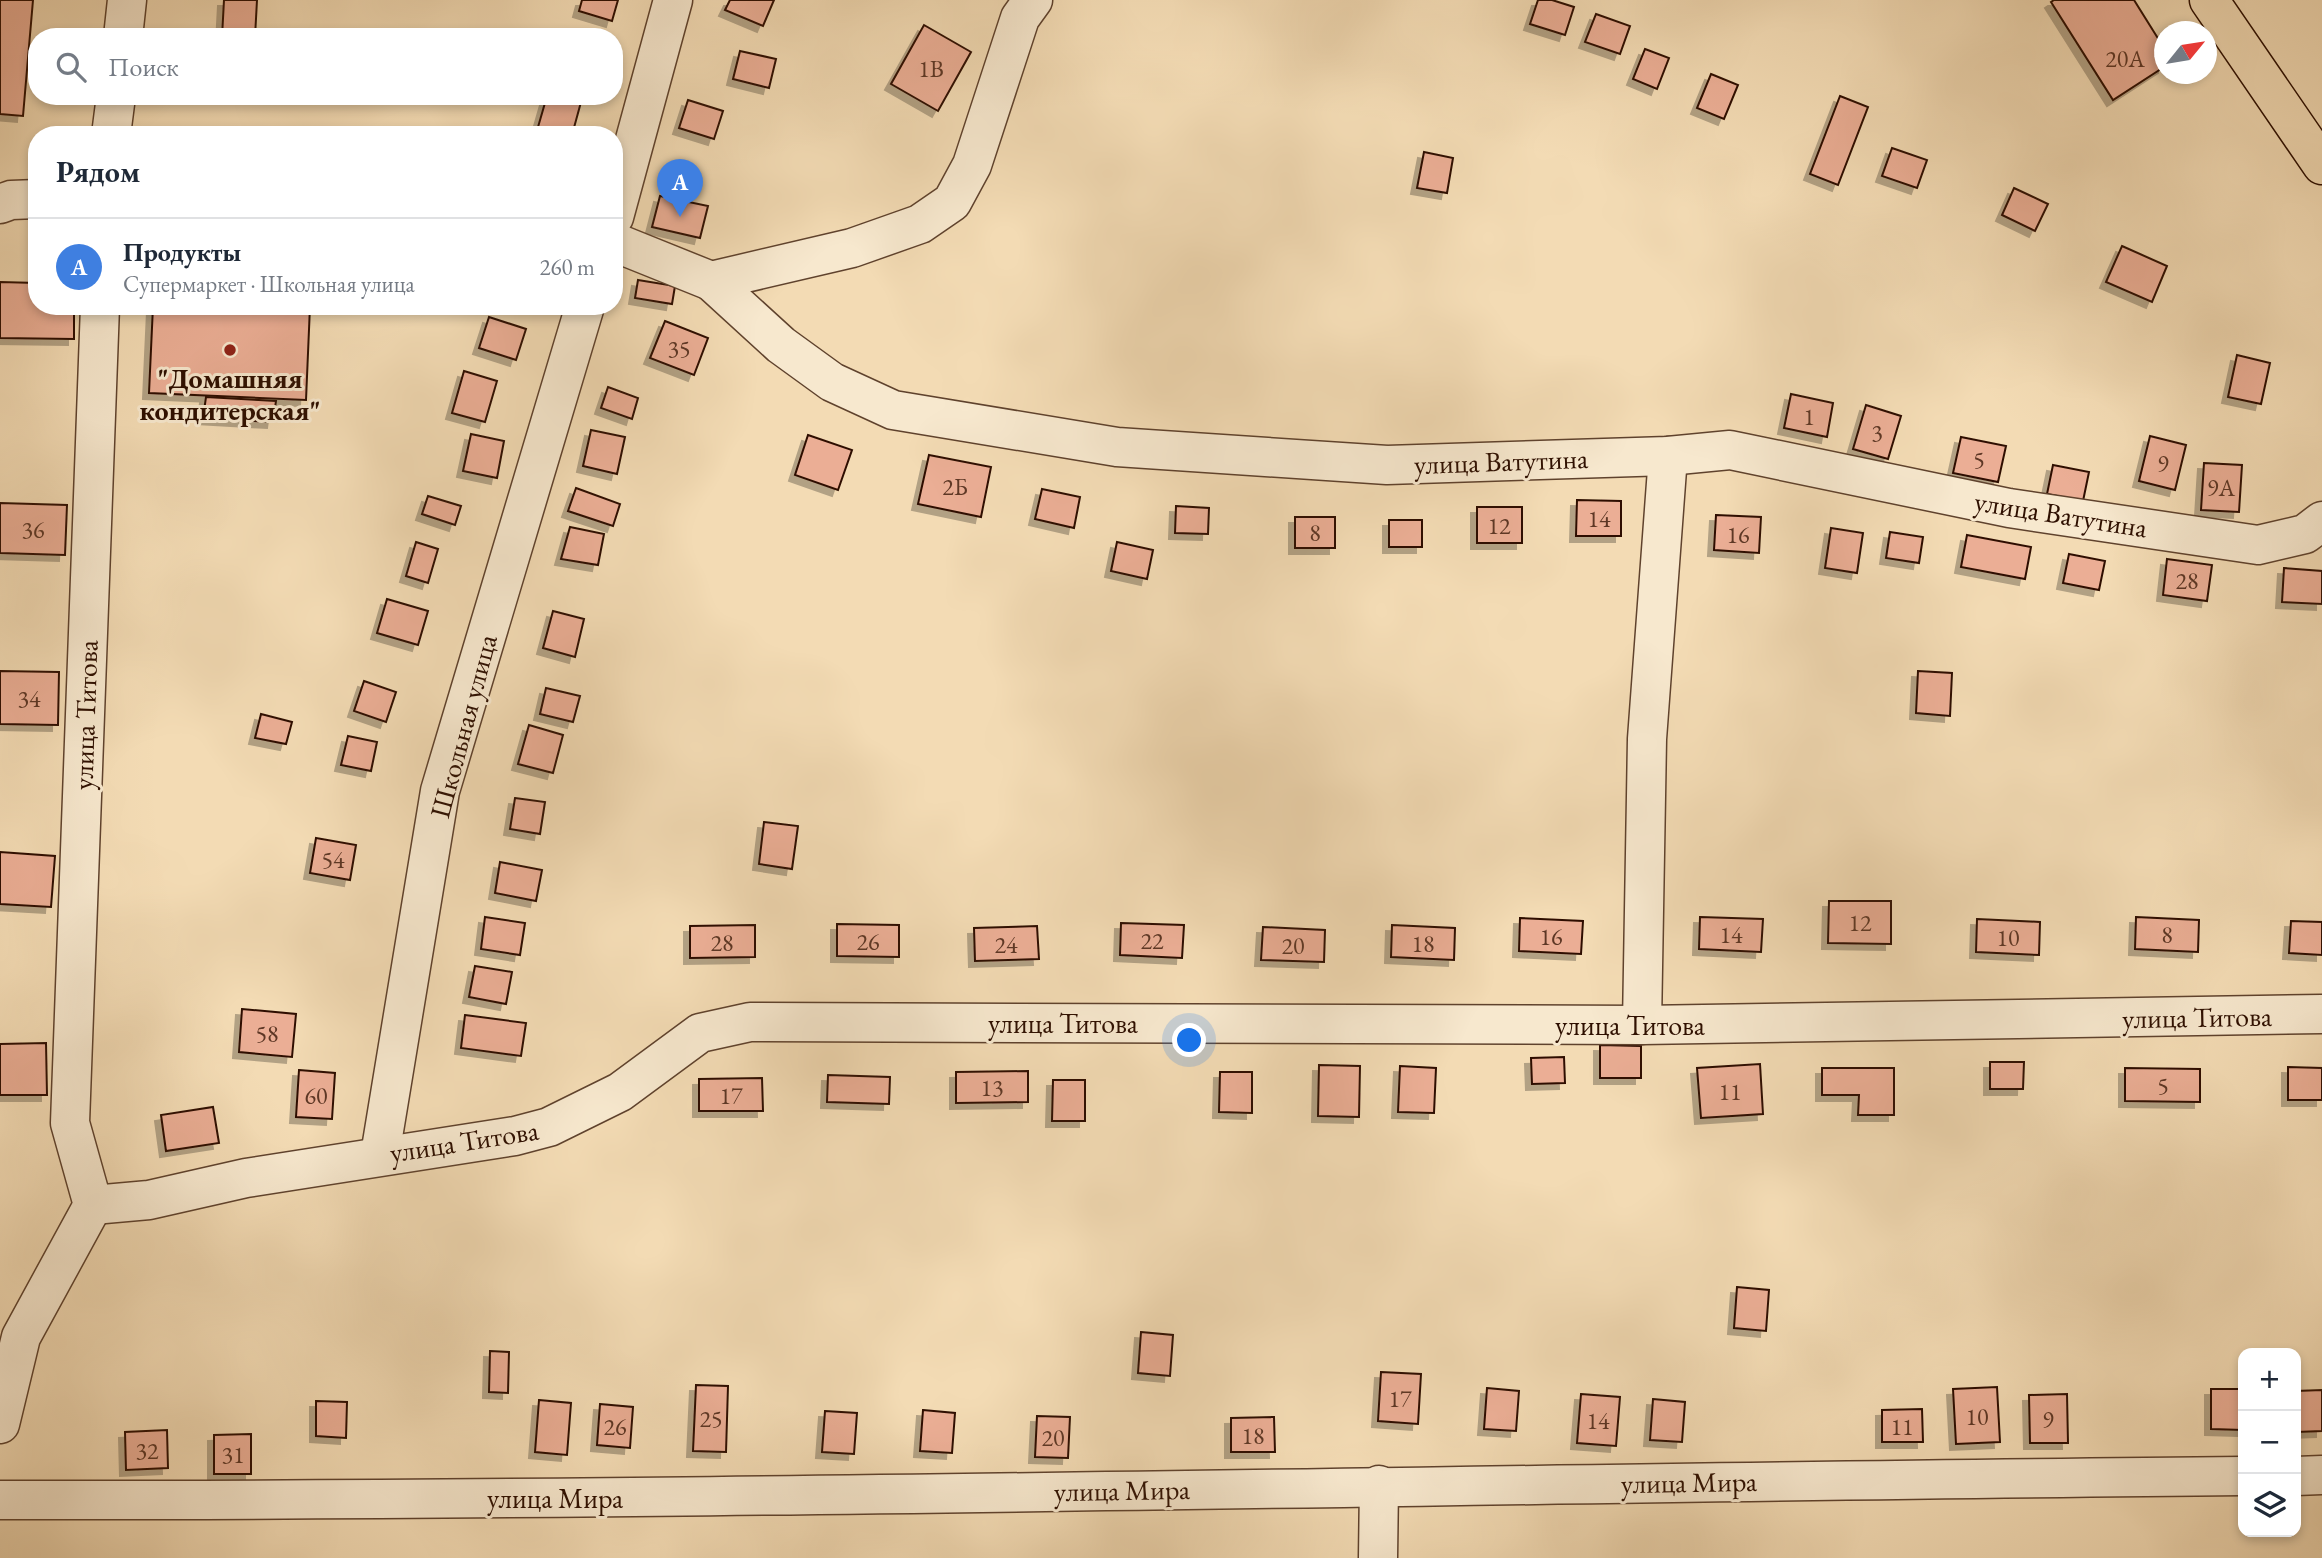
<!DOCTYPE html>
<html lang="ru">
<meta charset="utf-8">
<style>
:root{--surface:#fff;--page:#f6f6f7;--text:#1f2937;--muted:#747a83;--line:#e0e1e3;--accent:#111827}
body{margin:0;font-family:"EB Garamond",serif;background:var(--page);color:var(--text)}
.controls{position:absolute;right:21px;bottom:21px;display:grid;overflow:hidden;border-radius:14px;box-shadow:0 4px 10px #0003}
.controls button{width:63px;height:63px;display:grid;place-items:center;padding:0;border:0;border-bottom:2px solid var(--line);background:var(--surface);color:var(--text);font:35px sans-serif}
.compass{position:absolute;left:2154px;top:21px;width:63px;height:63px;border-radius:50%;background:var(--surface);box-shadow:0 4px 10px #0003;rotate:60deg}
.you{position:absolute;left:1190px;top:1041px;width:24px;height:24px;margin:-18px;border:5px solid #fff;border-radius:50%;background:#1a73e8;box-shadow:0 0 0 10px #1a73e833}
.badge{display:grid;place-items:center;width:46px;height:46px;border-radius:50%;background:var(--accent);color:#fff;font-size:23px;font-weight:700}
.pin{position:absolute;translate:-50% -58px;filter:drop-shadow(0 2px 4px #0008)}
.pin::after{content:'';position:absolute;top:37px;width:24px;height:21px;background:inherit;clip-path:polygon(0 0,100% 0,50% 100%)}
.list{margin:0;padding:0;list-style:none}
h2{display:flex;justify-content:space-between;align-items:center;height:91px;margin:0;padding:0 28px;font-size:30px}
h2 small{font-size:23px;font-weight:400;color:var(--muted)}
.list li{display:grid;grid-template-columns:46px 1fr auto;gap:21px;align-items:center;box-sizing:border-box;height:98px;padding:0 28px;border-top:2px solid var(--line)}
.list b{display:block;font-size:26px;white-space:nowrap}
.list p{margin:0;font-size:23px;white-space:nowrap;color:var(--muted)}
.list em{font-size:23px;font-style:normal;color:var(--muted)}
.icon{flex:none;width:38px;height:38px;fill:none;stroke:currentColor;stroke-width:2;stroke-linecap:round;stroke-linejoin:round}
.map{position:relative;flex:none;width:2322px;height:1558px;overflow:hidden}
.search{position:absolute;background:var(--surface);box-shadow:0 4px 10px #0003;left:28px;top:28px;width:595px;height:77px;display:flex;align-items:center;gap:18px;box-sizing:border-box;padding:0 24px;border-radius:28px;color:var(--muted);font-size:26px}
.panel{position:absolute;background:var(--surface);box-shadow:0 4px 10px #0003;left:28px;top:126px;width:595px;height:189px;border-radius:28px}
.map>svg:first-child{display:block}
.building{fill:#ebae95;stroke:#2e0f00;stroke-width:2;filter:url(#shadow)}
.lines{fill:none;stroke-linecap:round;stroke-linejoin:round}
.minor-casing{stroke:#5f422d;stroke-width:41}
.major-casing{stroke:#2e0f00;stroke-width:41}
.minor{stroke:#f7e8ce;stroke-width:38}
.major{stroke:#f3dbb4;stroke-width:38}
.poi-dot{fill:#8f2418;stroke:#f7e8ce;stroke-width:2.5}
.labels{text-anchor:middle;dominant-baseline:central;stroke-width:6;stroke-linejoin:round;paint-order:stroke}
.number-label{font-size:24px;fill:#5d3725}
.poi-label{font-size:28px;font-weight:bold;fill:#2e0f00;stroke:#f7e8ce}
.street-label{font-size:28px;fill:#2e0f00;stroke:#f7e8ce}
</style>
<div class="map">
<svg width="2322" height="1558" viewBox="0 0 2322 1558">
<defs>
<filter id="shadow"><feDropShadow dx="-6" dy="6" stdDeviation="0" flood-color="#0004"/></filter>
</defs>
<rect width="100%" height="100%" fill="#f3dbb4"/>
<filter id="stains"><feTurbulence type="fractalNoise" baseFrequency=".00286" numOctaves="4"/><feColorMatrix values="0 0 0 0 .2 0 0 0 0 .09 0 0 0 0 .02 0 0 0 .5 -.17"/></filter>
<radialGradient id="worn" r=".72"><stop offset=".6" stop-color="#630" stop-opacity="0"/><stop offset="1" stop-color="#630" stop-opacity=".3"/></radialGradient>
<g class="building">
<path d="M0,0H33L23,116L0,114Z"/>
<path d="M224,0H257L255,37H222Z"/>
<path d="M582,0H618L612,21L579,11Z"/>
<path d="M730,0H774L763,26L725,10Z"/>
<path d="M1538,0H1552L1574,7L1565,35L1530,24Z"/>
<path d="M2054,0H2134L2164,48V67L2113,100L2051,2Z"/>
<path d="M1596,14L1630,26L1620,54L1585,42Z"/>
<path d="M924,25L971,52L938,111L891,84Z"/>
<path d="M1645,49L1669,58L1657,89L1633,79Z"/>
<path d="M740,51L776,59L769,88L733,79Z"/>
<path d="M1711,74L1738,85L1724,119L1697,108Z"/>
<path d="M547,96L581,102L572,135L536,134Z"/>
<path d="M1840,96L1868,107L1838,185L1810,174Z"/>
<path d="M688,100L723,111L714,139L679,128Z"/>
<path d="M1892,148L1927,160L1917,188L1882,176Z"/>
<path d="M1424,152L1453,158L1447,193L1417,188Z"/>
<path d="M2014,188L2048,204L2035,231L2002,215Z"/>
<path d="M660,196L708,206L700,238L652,227Z"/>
<path d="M2122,246L2167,266L2152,302L2106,282Z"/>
<path d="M638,280L675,286L672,304L635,298Z"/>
<path d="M0,282L37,283V306H74V339L0,338Z"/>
<path d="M153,306H310L306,400L149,393Z"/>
<path d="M489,317L526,329L516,360L479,348Z"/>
<path d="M665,321L708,338L694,375L650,358Z"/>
<path d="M2237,355L2270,363L2261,404L2228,397Z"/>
<path d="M464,371L497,381L485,422L452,413Z"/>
<path d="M608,387L638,398L632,419L601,408Z"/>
<path d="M1791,394L1833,403L1827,437L1784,428Z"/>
<path d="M206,397L276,401L273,422L203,418Z"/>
<path d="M1866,405L1901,416L1888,459L1853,449Z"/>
<path d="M591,430L625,437L617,474L583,466Z"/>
<path d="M471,434L504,441L497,478L463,471Z"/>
<path d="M808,435L852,450L838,490L795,475Z"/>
<path d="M2150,436L2186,445L2175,490L2139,481Z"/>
<path d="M1961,437L2006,446L1998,482L1953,473Z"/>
<path d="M929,455L991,467L981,517L918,504Z"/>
<path d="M2204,463L2242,465L2239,512L2201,510Z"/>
<path d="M2053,465L2089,472L2083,501L2047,494Z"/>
<path d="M576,488L620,504L613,526L568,511Z"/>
<path d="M1042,489L1080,497L1074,528L1035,519Z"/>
<path d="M428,496L461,506L455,525L422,514Z"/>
<path d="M1577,500L1621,501V536H1576Z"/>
<path d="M0,503L67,505L65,555L0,553Z"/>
<path d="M1176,506L1209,508L1208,534L1175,533Z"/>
<rect x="1477" y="507" width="45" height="36"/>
<path d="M1716,515L1761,517L1759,553L1714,550Z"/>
<rect x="1295" y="517" width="40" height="31"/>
<rect x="1389" y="520" width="33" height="27"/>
<path d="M570,527L604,534L598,565L561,559Z"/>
<path d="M1831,528L1863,533L1857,573L1825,568Z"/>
<path d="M1890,532L1923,537L1919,563L1886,558Z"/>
<path d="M1967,535L2031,547L2025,579L1961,567Z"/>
<path d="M416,542L438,549L428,583L406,576Z"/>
<path d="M1117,542L1153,550L1147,579L1111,571Z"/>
<path d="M2069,554L2105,561L2099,590L2063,583Z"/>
<path d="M2167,559L2212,565L2207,601L2163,595Z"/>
<path d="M2284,568L2322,571V604L2282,602Z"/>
<path d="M387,599L428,611L418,645L377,633Z"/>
<path d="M553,611L584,619L575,657L543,648Z"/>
<path d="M0,671L59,672L58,725L0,724Z"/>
<path d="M1918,671L1952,673L1950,716L1916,713Z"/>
<path d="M364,681L396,692L386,722L354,711Z"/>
<path d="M546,688L580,696L573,722L540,714Z"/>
<path d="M261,714L292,722L286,744L255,738Z"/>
<path d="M529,725L563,735L553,773L518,764Z"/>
<path d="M348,736L377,742L371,771L341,765Z"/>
<path d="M515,798L545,802L540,834L510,829Z"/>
<path d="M764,822L798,826L792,869L759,864Z"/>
<path d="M316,838L356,845L350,880L310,873Z"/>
<path d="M0,852L55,856L51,907L0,904Z"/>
<path d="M500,862L542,870L536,901L495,893Z"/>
<path d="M1829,901H1891V944L1828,943Z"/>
<path d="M485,917L525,923L520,955L481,949Z"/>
<path d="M1700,917L1763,919L1761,952L1699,949Z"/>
<path d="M2136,917L2199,920L2198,952L2135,949Z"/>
<path d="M1520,918L1583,921L1581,954L1519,951Z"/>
<path d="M1977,919L2040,922L2039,955L1976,952Z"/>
<path d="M2291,921L2322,922V955L2289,953Z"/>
<path d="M1121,923L1184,925L1182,958L1120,955Z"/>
<path d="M837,924L899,925V957L837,956Z"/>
<path d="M755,925V957L690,958V926Z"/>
<path d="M1392,925L1455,928L1454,960L1391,957Z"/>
<path d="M1037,926L1039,959L975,961L974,928Z"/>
<path d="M1263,927L1325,930L1324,962L1261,960Z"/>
<path d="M475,966L512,972L506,1004L469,997Z"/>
<path d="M242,1009L296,1014L292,1057L239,1052Z"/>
<path d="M465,1015L526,1023L521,1056L461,1048Z"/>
<path d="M46,1043L47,1095H0V1044Z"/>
<path d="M1600,1045L1641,1046V1078H1600Z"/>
<path d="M1564,1057L1565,1083L1532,1084L1531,1058Z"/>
<path d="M1990,1062H2024L2023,1089H1990Z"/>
<path d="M1760,1064L1763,1114L1701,1118L1697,1068Z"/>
<path d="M1319,1065L1360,1066L1359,1117L1318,1116Z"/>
<path d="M1400,1066L1436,1068L1434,1113L1398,1112Z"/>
<path d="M2288,1067L2322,1068V1100H2288Z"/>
<path d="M1822,1068H1894V1115H1858L1859,1095H1822Z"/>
<path d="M2125,1068L2200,1069V1102L2125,1101Z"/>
<path d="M299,1070L335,1073L332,1119L296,1117Z"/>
<path d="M1028,1071V1102L956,1103V1072Z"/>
<path d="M1220,1072H1252V1113L1219,1112Z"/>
<path d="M828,1075L890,1077L889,1104L827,1102Z"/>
<path d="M762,1078L763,1111H699V1079Z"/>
<path d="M1053,1080H1085V1121H1052Z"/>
<path d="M213,1107L219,1143L166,1151L161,1115Z"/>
<path d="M1737,1287L1769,1290L1766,1331L1734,1328Z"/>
<path d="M1141,1332L1173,1335L1170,1376L1138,1373Z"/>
<path d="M490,1351L509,1352L508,1393L489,1392Z"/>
<path d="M1381,1372L1421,1374L1418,1424L1378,1421Z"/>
<path d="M696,1385L728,1386L726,1452L693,1451Z"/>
<path d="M1997,1387L2000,1442L1956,1444L1953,1389Z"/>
<path d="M1487,1388L1519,1391L1516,1431L1484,1429Z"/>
<path d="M2211,1389H2243V1430L2211,1429Z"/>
<path d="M2322,1390V1431L2297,1432L2296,1391Z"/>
<path d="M1581,1394L1620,1397L1616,1446L1577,1443Z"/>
<path d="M2067,1394L2068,1443H2030L2029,1395Z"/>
<path d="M1653,1399L1685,1402L1682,1442L1650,1440Z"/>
<path d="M539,1400L571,1403L567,1455L535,1452Z"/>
<path d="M316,1401L347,1402L346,1438L316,1436Z"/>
<path d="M600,1404L633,1407L630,1448L597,1445Z"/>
<path d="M1922,1409L1923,1442H1882V1410Z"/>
<path d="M923,1410L955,1413L952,1453L920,1451Z"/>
<path d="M825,1411L857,1413L854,1454L822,1452Z"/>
<path d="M1037,1416L1070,1417L1068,1458L1035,1457Z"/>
<path d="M1274,1417L1275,1452H1231V1418Z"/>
<path d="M167,1430L168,1468L126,1470L125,1432Z"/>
<path d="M251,1434V1474H214V1435Z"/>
</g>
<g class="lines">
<g class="minor-casing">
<g id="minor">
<path d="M123,37L127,0"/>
<path d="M111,135L116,96"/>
<path d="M0,204L11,200L37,199"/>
<path d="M614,217L673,0"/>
<path d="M614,242L711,281L852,248L920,224L952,202L972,165L1020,18L1033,0"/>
<path d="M711,281L781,345L832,382L893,410L1117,447L1387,465L1668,456L1730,450L2009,508L2258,545L2305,534L2322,521"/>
<path d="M1642,1025L1647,739L1668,456"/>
<path d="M380,1155L440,791L585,306"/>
<path d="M93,1205L149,1200L246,1178L515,1136L549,1127L620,1092L700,1033L750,1022L1642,1025L2322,1014"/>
<path d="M0,1424L21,1337L93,1205L70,1123L100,306"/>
<path d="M2296,1476L2322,1475"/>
<path d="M0,1500C748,1501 1495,1483 2243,1476"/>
<path d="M1378,1558L1379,1485"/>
</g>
</g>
<g class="major-casing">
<path id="major" d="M2209,0L2322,165"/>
</g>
<use href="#minor" class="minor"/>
<use href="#major" class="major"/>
</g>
<circle class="poi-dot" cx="230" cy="350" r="7"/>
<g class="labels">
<g class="number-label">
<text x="2125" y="58">20А</text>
<text x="931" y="68">1В</text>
<text x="679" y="348">35</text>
<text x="1809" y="416">1</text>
<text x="1877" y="432">3</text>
<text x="1979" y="459">5</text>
<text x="2163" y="463">9</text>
<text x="955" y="486">2Б</text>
<text x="2221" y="487">9А</text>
<text x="1599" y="518">14</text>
<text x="1499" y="525">12</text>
<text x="33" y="529">36</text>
<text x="1315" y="532">8</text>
<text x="1738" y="534">16</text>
<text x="2187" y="580">28</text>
<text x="29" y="698">34</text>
<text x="333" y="859">54</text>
<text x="1860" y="922">12</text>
<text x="1731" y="934">14</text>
<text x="2167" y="934">8</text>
<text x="1551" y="936">16</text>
<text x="2008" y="937">10</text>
<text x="1152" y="940">22</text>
<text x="868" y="941">26</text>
<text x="722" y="942">28</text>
<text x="1423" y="943">18</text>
<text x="1006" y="944">24</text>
<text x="1293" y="945">20</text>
<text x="267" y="1033">58</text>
<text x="2163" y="1085">5</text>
<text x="992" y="1087">13</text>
<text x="1730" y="1091">11</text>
<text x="316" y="1095">60</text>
<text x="731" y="1095">17</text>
<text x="1400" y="1398">17</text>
<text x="1977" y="1416">10</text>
<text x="711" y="1418">25</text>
<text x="2048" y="1419">9</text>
<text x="1598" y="1420">14</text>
<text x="615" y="1426">26</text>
<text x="1902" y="1426">11</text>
<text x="1253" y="1435">18</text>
<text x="1053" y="1437">20</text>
<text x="147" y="1450">32</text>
<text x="233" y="1454">31</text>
</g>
<g class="poi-label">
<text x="230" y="378">"Домашняя<tspan x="230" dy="32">кондитерская"</tspan></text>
</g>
<g class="street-label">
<text transform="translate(1501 461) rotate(-2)">улица Ватутина</text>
<text transform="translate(2061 514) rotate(9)">улица Ватутина</text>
<text transform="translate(85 715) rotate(-88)">улица Титова</text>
<text transform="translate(463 726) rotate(-75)">Школьная улица</text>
<text transform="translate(2197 1017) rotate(-1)">улица Титова</text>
<text x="1063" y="1023">улица Титова</text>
<text x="1630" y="1025">улица Титова</text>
<text transform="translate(464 1141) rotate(-9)">улица Титова</text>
<text transform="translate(1689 1482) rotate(-1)">улица Мира</text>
<text transform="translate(1122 1490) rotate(-1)">улица Мира</text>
<text x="555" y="1498">улица Мира</text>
</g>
</g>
<rect width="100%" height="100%" filter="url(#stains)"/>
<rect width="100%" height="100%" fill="url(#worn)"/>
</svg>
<div class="controls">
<button>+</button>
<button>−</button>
<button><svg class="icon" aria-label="layers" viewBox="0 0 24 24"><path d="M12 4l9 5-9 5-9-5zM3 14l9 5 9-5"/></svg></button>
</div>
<svg class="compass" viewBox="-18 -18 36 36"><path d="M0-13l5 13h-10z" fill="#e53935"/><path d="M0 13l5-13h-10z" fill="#747a83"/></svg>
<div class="you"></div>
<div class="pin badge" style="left:680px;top:217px;background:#3f7fe0">A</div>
<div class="search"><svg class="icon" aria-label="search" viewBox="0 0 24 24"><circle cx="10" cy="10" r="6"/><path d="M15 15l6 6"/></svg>Поиск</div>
<section class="panel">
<h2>Рядом<small></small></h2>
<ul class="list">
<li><span class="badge" style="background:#3f7fe0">A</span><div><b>Продукты</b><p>Супермаркет · Школьная улица</p></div><em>260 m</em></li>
</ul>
</section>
</div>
